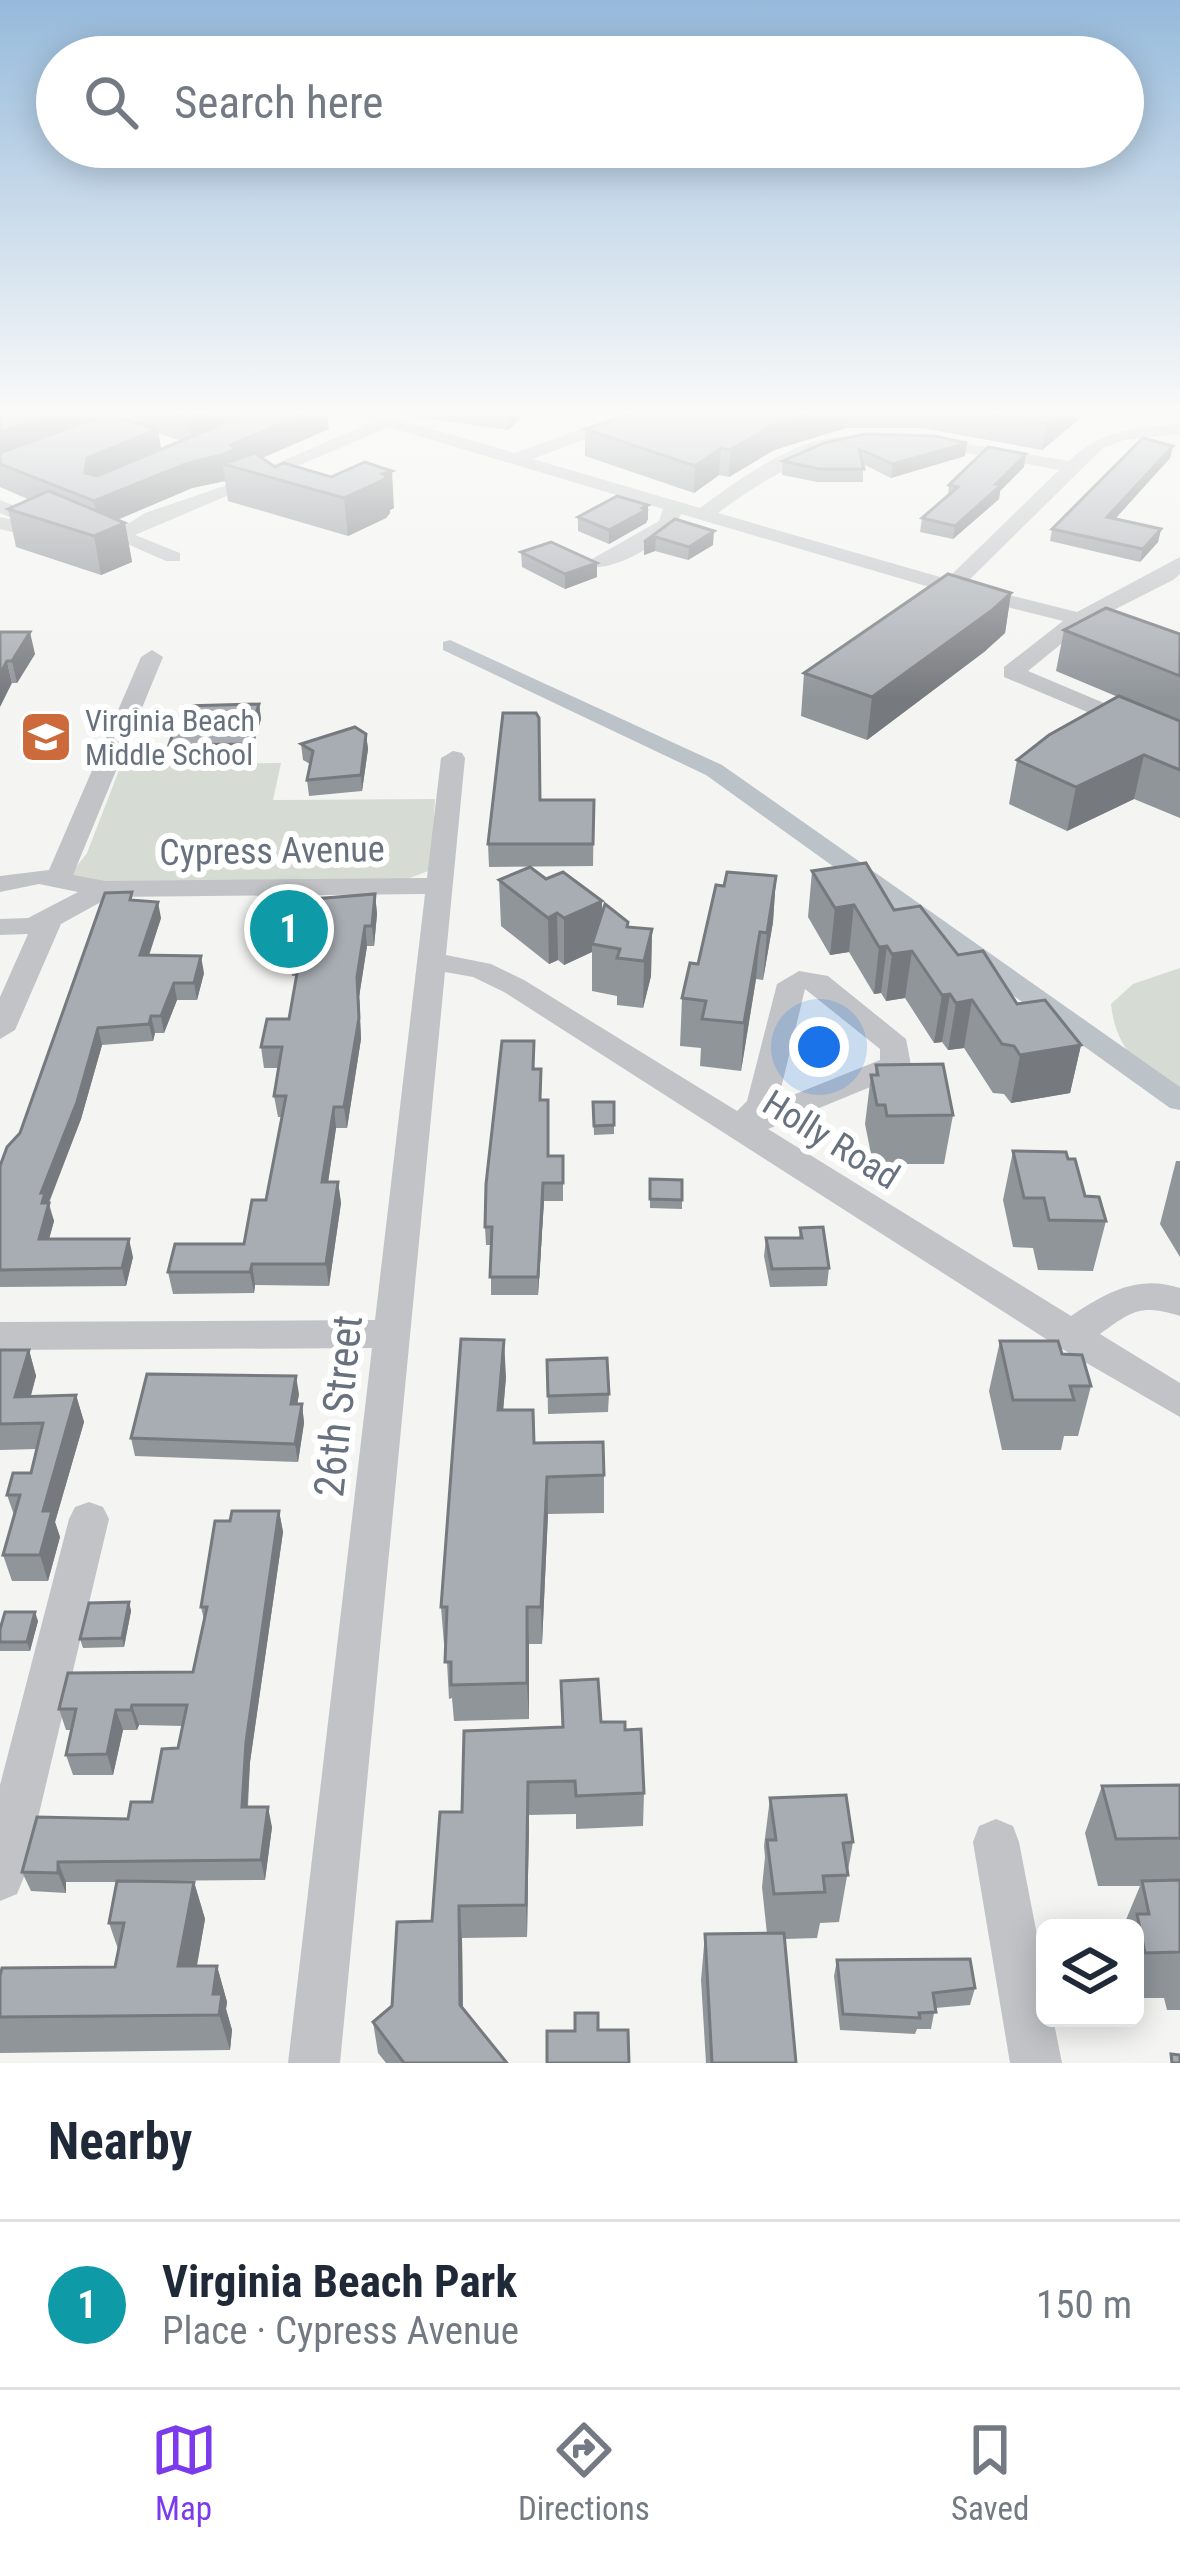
<!DOCTYPE html>
<meta charset="utf-8">
<style>
:root{--surface:#fff;--page:#f2f2f3;--text:#1f2937;--muted:#747a83;--line:#e0e1e3;--accent:#7c3aed}
body{margin:0;font-family:"Roboto Condensed",sans-serif;background:var(--page);color:var(--text)}
.controls{position:absolute;right:36px;bottom:36px;display:grid;overflow:hidden;border-radius:18px;box-shadow:0 6px 30px #0003}
.controls button{width:108px;height:108px;display:grid;place-items:center;padding:0;border:0;border-bottom:3px solid var(--line);background:var(--surface);color:var(--text);font:60px sans-serif}
.you{position:absolute;left:819px;top:1047px;width:42px;height:42px;margin:-30px;border:9px solid #fff;border-radius:50%;background:#1a73e8;box-shadow:0 0 0 18px #1a73e833}
.badge{display:grid;place-items:center;width:78px;height:78px;border-radius:50%;background:var(--accent);color:#fff;font-size:39px;font-weight:700}
.pin{position:absolute;translate:-50% -50%;border:6px solid #fff;box-shadow:0 3px 12px #0006}
.list{margin:0;padding:0;list-style:none}
h2{display:flex;justify-content:space-between;align-items:center;height:156px;margin:0;padding:0 48px;font-size:51px}
h2 small{font-size:39px;font-weight:400;color:var(--muted)}
.list li{display:grid;grid-template-columns:78px 1fr auto;gap:36px;align-items:center;box-sizing:border-box;height:168px;padding:0 48px;border-top:3px solid var(--line)}
.list b{display:block;font-size:45px;white-space:nowrap}
.list p{margin:0;font-size:39px;white-space:nowrap;color:var(--muted)}
.list em{font-size:39px;font-style:normal;color:var(--muted)}
.icon{flex:none;width:66px;height:66px;fill:none;stroke:currentColor;stroke-width:2;stroke-linecap:round;stroke-linejoin:round}
.map{position:relative;flex:none;width:1180px;height:2063px;overflow:hidden}
.search{position:absolute;background:var(--surface);box-shadow:0 6px 30px #0003;left:36px;right:36px;top:36px;height:132px;display:flex;align-items:center;gap:30px;box-sizing:border-box;padding:0 42px;border-radius:66px;color:var(--muted);font-size:45px}
.sheet{height:324px;background:var(--surface)}
nav{display:flex;justify-content:space-around;align-items:center;box-sizing:border-box;height:168px;border-top:3px solid var(--line);background:var(--surface);font-size:33px;color:var(--muted)}
nav a{display:grid;justify-items:center;gap:6px}
nav .on{color:var(--accent)}
.map>svg:first-child{display:block}
.green{fill:#d6dbd3}
.lines{fill:none;stroke-linecap:round;stroke-linejoin:round}
.canal{fill:#bbc2c8;fill-rule:evenodd}
.minor{fill:#c1c3c6;fill-rule:evenodd}
.wall{fill:#90959a;fill-rule:evenodd}
.shaded-wall{fill:#76797d}
.building{fill:#a8adb3;stroke:#76797d;stroke-width:3}
.labels{text-anchor:middle;dominant-baseline:central;stroke-width:12;stroke-linejoin:round;paint-order:stroke}
.far-poi-label{font-size:30px;fill:#68727f;stroke:#fff;text-anchor:start}
.street-label{font-size:36px;fill:#68727f;stroke:#fff}
.near-street-label{font-size:42px;fill:#68727f;stroke:#fff}
</style>
<div class="map">
<svg width="1180" height="2063" viewBox="0 0 1180 2063">
<rect width="100%" height="100%" fill="#f4f5f2"/>
<g class="green">
<path d="M281,763L273,800L435,799L431,870L407,879L86,883L70,875L87,853L121,765Z"/>
<path d="M1180,968V1097C1143,1070 1116,1052 1111,1004L1133,984Z"/>
</g>
<g class="lines">
<path class="canal" d="M450,640L722,765L1180,1087V1110L1170,1108L706,775L443,650V642Z"/>
<g class="minor">
<path d="M140,411H163L98,439L83,435Z"/>
<path d="M344,411H369L515,453L631,411H655L533,459L700,508C746,475 803,430 863,437V445C801,458 769,475 718,513L947,579L1059,470L929,446L920,441L923,437L1069,461C1105,427 1133,429 1180,424V434L1124,440L1103,448L965,584L1077,612L1180,557V574L1173,580L1098,618L1180,646V660L1082,627L1028,671L1180,735V751L1004,677V667L1063,621L943,591L681,514C673,539 617,570 592,567V559L659,521L663,509L389,427L135,535L180,553V561H166L109,536L145,513L227,485L372,422Z"/>
<path d="M0,500L45,518L48,522L24,535L0,529V517L22,522L0,513Z"/>
<path d="M152,650L163,657L73,875L105,881L427,878L441,758L453,751L462,753L465,758L446,955L491,964L524,980L737,1111L747,1101L777,984L799,971L828,976L906,1039L911,1065L907,1072L768,1129L1071,1316C1105,1293 1138,1274 1180,1288V1316C1141,1304 1133,1310 1100,1334L1180,1383V1417L1057,1346L504,992L473,977L445,972L340,2063H288L372,1348L0,1350V1322L375,1320L425,894L110,897L61,924L15,1030L0,1039V997L28,934L0,935V919L28,918L78,892L39,884L0,892V876L49,870L141,657ZM805,989L880,1049V1060L778,1101Z"/>
<path d="M89,1502L103,1507L109,1519L24,1877L17,1894L0,1901V1785L69,1519L75,1507Z"/>
<path d="M996,1819L1013,1826L1019,1842L1045,1976V2018H1053L1062,2063H1010L973,1842L979,1826Z"/>
</g>
</g>
<g class="wall">
<path d="M0,411H129L114,416L139,424L137,411H327L329,429L262,458L275,467L394,508L390,510V513L386,518L348,536L228,501L225,481L192,488L117,520L125,523L132,562L101,575L16,547L8,509L30,500L0,487ZM158,433L182,441L161,449Z"/>
<path d="M401,411H526L527,413L508,430L401,415Z"/>
<path d="M643,411H1089L1042,450L922,428H846L774,450L729,477L719,475L694,493L585,456V429Z"/>
<path d="M824,443L965,456L891,478L863,464V482H817L782,475L783,461Z"/>
<path d="M1173,446L1170,458L1115,519L1161,529L1158,542L1140,562L1050,541L1052,529Z"/>
<path d="M1024,467L1000,491L999,499L953,539L920,532L922,518L948,495L949,485Z"/>
<path d="M648,505V519L646,523L609,544L578,531V517Z"/>
<path d="M675,519L713,545L688,560L655,551L644,555V542Z"/>
<path d="M521,552L597,577L565,589L522,567Z"/>
<path d="M1011,593L1005,633L984,652L867,740L801,716L804,673Z"/>
<path d="M1064,630L1180,634V818L1134,799L1067,831L1009,804L1017,760L1118,697L1056,671Z"/>
<path d="M0,632L35,654L17,683H12Z"/>
<path d="M259,704L261,719L249,760L172,761L169,745Z"/>
<path d="M366,734L368,749L362,791L309,796L307,780L310,764L303,760L301,744Z"/>
<path d="M540,800H594L593,866L489,867L488,844Z"/>
<path d="M812,871L894,910L958,955L1017,1004L1081,1045L1070,1093L1011,1103L1004,1094L993,1093L964,1048L948,1050L942,1042L934,1043L905,998L886,1001L881,993L874,994L849,952L830,955L808,917Z"/>
<path d="M776,876L773,922L763,980L756,979L741,1071L700,1066L701,1048L680,1046L682,998L698,964L724,886Z"/>
<path d="M546,879L602,901V914L628,927L652,929L651,976L643,1008L617,1005V996L592,991V952L564,965L558,960L549,964L501,926L499,880Z"/>
<path d="M375,894L377,914L374,946H367L359,997L361,1039L347,1128H336L328,1182H338L341,1203L329,1286L255,1285L254,1293L173,1294L168,1272L244,1244L266,1200L282,1117H278L274,1096L279,1068H264L261,1047L289,1019L297,976H292L290,956Z"/>
<path d="M134,900L161,918L149,956L204,973L197,1000H177L164,1033H155L153,1041L102,1045L81,1119L49,1203L54,1221L49,1239L133,1257L126,1286L0,1287V1166L20,1133Z"/>
<path d="M292,901L294,917L291,938H259L256,921Z"/>
<path d="M876,1065L953,1115L944,1164H880L878,1154H871L865,1124L871,1075H875Z"/>
<path d="M534,1069L541,1100L549,1156H563V1201H544L538,1295H491V1245H486L485,1227Z"/>
<path d="M593,1102H614V1134L594,1135Z"/>
<path d="M1013,1151L1085,1196L1106,1221L1093,1271L1038,1270L1033,1248L1013,1247L1003,1200Z"/>
<path d="M1176,1161H1180V1257L1160,1224Z"/>
<path d="M650,1179L682,1180V1209L650,1208Z"/>
<path d="M800,1228L829,1268L827,1286L770,1287L764,1256L766,1238H799Z"/>
<path d="M1000,1341L1062,1354L1091,1386L1078,1436H1064L1061,1450H1002L989,1391Z"/>
<path d="M0,1350H29L36,1376L31,1396L76,1395L84,1422L55,1522L60,1537L48,1581H12L3,1555L14,1515L7,1495L31,1473L37,1449L0,1450Z"/>
<path d="M547,1360L609,1394L608,1412L548,1414Z"/>
<path d="M506,1377L503,1410L534,1443L604,1475V1513L548,1514L542,1644H529V1719L454,1721L452,1698L449,1699L446,1644H444L441,1607Z"/>
<path d="M299,1394L297,1404H302L304,1423L298,1462L135,1456L131,1438Z"/>
<path d="M279,1511L283,1532L250,1762L248,1807L272,1827L265,1880L132,1881L194,1882L205,1919L197,1966H217L227,2002L226,2009L232,2030L230,2050L0,2053V1976L115,1967L118,1949L109,1923L117,1882H66V1893L31,1891L22,1872L128,1819L152,1802L178,1748L183,1726L139,1725L137,1730H123L113,1775H73L66,1755L71,1730H66L59,1709L193,1672L204,1620L201,1607L230,1521Z"/>
<path d="M129,1602L131,1611L124,1647L83,1648L80,1639Z"/>
<path d="M38,1621L30,1651H0V1629Z"/>
<path d="M561,1681L601,1722L625,1730L644,1793L643,1826L576,1829V1814L529,1815L527,1937L462,1938L463,2008L507,2063H386L378,2053L373,2022L392,2006L432,1921L462,1812L562,1727Z"/>
<path d="M1180,1785V2010H1167L1164,1998H1135V1928L1123,1927L1140,1886H1098L1085,1833L1102,1786Z"/>
<path d="M770,1798L853,1842L839,1922L820,1923L817,1938L785,1939L796,2063H706L701,1980L705,1934H767L762,1887L765,1857L764,1846Z"/>
<path d="M837,1960L975,1988L970,2005L935,2008L931,2029H917L915,2034L840,2030L834,1976Z"/>
</g>
<g class="shaded-wall">
<path d="M59,411H129L0,459V432Z"/>
<path d="M208,411H229L231,428L191,443L187,418Z"/>
<path d="M312,411H327L329,429L239,468L223,464L225,481L192,488L98,528L94,501Z"/>
<path d="M508,411H526L527,413L508,430Z"/>
<path d="M821,411H848L846,428L774,450L729,477L730,450L776,423Z"/>
<path d="M1063,411H1089L1042,450L1046,424Z"/>
<path d="M158,429L162,455L91,484L85,473L87,458Z"/>
<path d="M967,443L965,456L891,478L893,464Z"/>
<path d="M1173,446L1170,458L1105,530L1107,517Z"/>
<path d="M721,448L719,475L694,493L695,466Z"/>
<path d="M1026,454L1024,467L1000,491L999,499L953,539L955,526Z"/>
<path d="M392,471L394,508L390,510V513L386,518L348,536L344,498Z"/>
<path d="M648,505V519L646,523L609,544V530Z"/>
<path d="M125,523L132,562L101,575L94,536Z"/>
<path d="M1161,529L1158,542L1140,562L1143,549Z"/>
<path d="M714,531L713,545L688,560L689,547Z"/>
<path d="M656,537L655,551L644,555V542Z"/>
<path d="M597,563V577L565,589V574Z"/>
<path d="M1011,593L1005,633L984,652L867,740L872,697Z"/>
<path d="M30,632L35,654L17,683L12,661Z"/>
<path d="M7,661L12,683L0,707V674Z"/>
<path d="M259,704L261,719L249,760L246,744Z"/>
<path d="M366,734L368,749L362,791L361,775Z"/>
<path d="M1144,755L1134,799L1067,831L1076,787Z"/>
<path d="M776,876L773,922L763,980L767,933Z"/>
<path d="M375,894L377,914L374,946L372,926Z"/>
<path d="M292,901L294,917L291,938L289,921Z"/>
<path d="M602,901L601,945L592,944V952L564,965V918Z"/>
<path d="M158,902L161,918L143,972L140,955Z"/>
<path d="M854,905L849,952L830,955L835,908Z"/>
<path d="M557,913L558,960L549,964L548,918Z"/>
<path d="M365,926L367,946L359,997L361,1039L347,1128L344,1107L357,977Z"/>
<path d="M652,929L651,976L643,1008L644,961Z"/>
<path d="M760,932L756,979L741,1071L744,1023Z"/>
<path d="M887,946L881,993L874,994L879,947Z"/>
<path d="M912,951L905,998L886,1001L892,954Z"/>
<path d="M201,956L204,973L197,1000L194,983Z"/>
<path d="M174,983L177,1000L164,1033L161,1016Z"/>
<path d="M950,994L942,1042L934,1043L942,995Z"/>
<path d="M972,1000L964,1048L948,1050L956,1003Z"/>
<path d="M151,1016L155,1033L153,1041L149,1024Z"/>
<path d="M98,1028L102,1045L81,1119L48,1204L54,1221L44,1257L39,1239L41,1193Z"/>
<path d="M1081,1045L1070,1093L1011,1103L1020,1055Z"/>
<path d="M334,1107L336,1128L325,1203L322,1182Z"/>
<path d="M338,1182L341,1203L329,1286L326,1264Z"/>
<path d="M543,1183L544,1201L538,1295V1277Z"/>
<path d="M129,1239L133,1257L126,1286L122,1268Z"/>
<path d="M252,1264L255,1285L254,1293L250,1272Z"/>
<path d="M504,1340L506,1377L500,1448L498,1410Z"/>
<path d="M29,1350L36,1376L23,1423L15,1397Z"/>
<path d="M296,1376L299,1394L294,1423L291,1404Z"/>
<path d="M76,1395L84,1422L55,1522L60,1537L48,1581L40,1555L43,1511Z"/>
<path d="M302,1404L304,1423L298,1462L295,1444Z"/>
<path d="M547,1477L548,1514L542,1644L541,1607Z"/>
<path d="M279,1511L283,1532L250,1762L246,1827L242,1807L246,1742Z"/>
<path d="M129,1602L131,1611L124,1647L122,1638Z"/>
<path d="M527,1607L529,1644V1719L527,1683Z"/>
<path d="M35,1612L38,1621L30,1651L27,1642Z"/>
<path d="M132,1705L139,1725L137,1730L131,1710Z"/>
<path d="M116,1710L123,1730L113,1775L107,1754Z"/>
<path d="M528,1782L529,1815L527,1937L526,1905Z"/>
<path d="M268,1807L272,1827L265,1880L261,1860Z"/>
<path d="M58,1862L66,1882V1893L58,1873Z"/>
<path d="M194,1882L205,1919L190,2003L178,1966Z"/>
<path d="M459,1906L462,1938L463,2036L460,2005Z"/>
<path d="M217,1966L227,2002L226,2009L232,2030L230,2050L213,1994Z"/>
</g>
<g class="building">
<path d="M0,411H59L0,432Z"/>
<path d="M162,411H208L187,418Z"/>
<path d="M243,411H312L230,445L236,449L222,455L188,463L94,501L0,464V453L106,414L158,429L87,458L85,473L97,476L241,416Z"/>
<path d="M643,411H821L776,423L730,450L721,448L695,466L585,429Z"/>
<path d="M971,411H1063L1046,424Z"/>
<path d="M865,434L934,436L967,443L893,464L859,449L864,469H819L783,461L824,443Z"/>
<path d="M1143,438L1173,446L1107,517L1161,529L1143,549L1052,529Z"/>
<path d="M988,447L1026,454L996,484L1001,485L955,526L922,518L958,487L949,485Z"/>
<path d="M255,453L275,467L284,463L331,477L365,462L392,471L383,474L388,476L383,480L344,498L223,464Z"/>
<path d="M49,491L125,523L94,536L8,509Z"/>
<path d="M617,496L648,505L642,508L646,510L609,530L578,517Z"/>
<path d="M675,519L714,531L689,547L656,537L644,542Z"/>
<path d="M551,542L597,563L565,574L521,552Z"/>
<path d="M948,574L1011,593L991,611L872,697L804,673Z"/>
<path d="M1106,608L1180,634V676L1064,630Z"/>
<path d="M0,632H30L12,661H7L0,674Z"/>
<path d="M1119,696L1180,721V770L1144,755L1076,787L1017,760L1049,735Z"/>
<path d="M259,704L246,744L169,745L183,706Z"/>
<path d="M503,713H536L539,718L540,800H594L593,844H488Z"/>
<path d="M355,727L366,734L361,775L307,780L313,751L301,744Z"/>
<path d="M866,863L894,910L920,906L958,955L983,951L1017,1004L1045,1000L1081,1045L1020,1055L1014,1046L1002,1044L972,1000L956,1003L950,994L942,995L912,951L892,954L887,946L879,947L854,905L835,908L812,871Z"/>
<path d="M530,867L546,879L563,872L602,901L564,918L557,913L548,918L499,880Z"/>
<path d="M727,872L776,876L767,933L760,932L744,1023L702,1019L706,1001L682,998L690,963L698,964L716,885L724,886Z"/>
<path d="M132,892L130,900L158,902L140,955L201,956L194,983H174L161,1016H151L149,1024L98,1028L77,1102L41,1193H45L42,1203H49L39,1239H129L122,1268L0,1270V1166L7,1147L20,1133L105,893Z"/>
<path d="M375,894L372,926H365L357,977L359,1018L344,1107H334L322,1182H338L326,1264H252L250,1272H168L175,1244H244L252,1200H266L286,1096H274L282,1047H261L267,1019H289L300,956H290L301,900Z"/>
<path d="M261,901H292L289,921H256Z"/>
<path d="M605,904L628,922L627,927L652,929L644,961L617,958L620,949L592,944Z"/>
<path d="M502,1041H534L533,1069H541L540,1100H548V1156H563V1183H543L538,1277H490L492,1227H485L486,1184Z"/>
<path d="M943,1064L953,1115L887,1116L885,1105H877L871,1075H878L876,1065Z"/>
<path d="M593,1102H614V1125L594,1126Z"/>
<path d="M1013,1151L1066,1152L1068,1159H1075L1085,1196L1099,1197L1106,1221L1049,1220L1044,1198H1024Z"/>
<path d="M650,1179L682,1180V1200L650,1199Z"/>
<path d="M823,1227L829,1268L772,1269L766,1238H802L800,1228Z"/>
<path d="M461,1339L504,1340L498,1410H533L534,1443L603,1442L604,1475L547,1477L541,1607H527V1683L451,1685V1662H445L447,1607H441Z"/>
<path d="M1000,1341H1058L1062,1354L1082,1355L1091,1386H1070L1074,1400H1013Z"/>
<path d="M0,1350H29L15,1397L76,1395L43,1511H52L40,1555H3L20,1495H7L13,1473H31L43,1423L0,1424Z"/>
<path d="M607,1358L609,1394L548,1396L547,1360Z"/>
<path d="M147,1374L296,1376L291,1404H302L295,1444L131,1438Z"/>
<path d="M232,1511H279L246,1742L242,1807H268L261,1860L58,1862V1873L22,1872L37,1817L128,1819L131,1802H152L162,1749L178,1748L187,1705H132L131,1710H116L107,1754L66,1755L76,1709H59L68,1673L193,1672L207,1607H201L215,1521H230Z"/>
<path d="M129,1602L122,1638L80,1639L89,1603Z"/>
<path d="M5,1612H35L27,1642H0V1629Z"/>
<path d="M598,1679L601,1722H625V1730L641,1729L644,1793L576,1796L575,1781L528,1782L526,1905L459,1906L460,2005L507,2063H404L373,2022L392,2006L397,1922L432,1921L440,1812H462L464,1731L563,1727L561,1681Z"/>
<path d="M1180,1785V1838L1116,1839L1102,1786Z"/>
<path d="M846,1795L853,1842L843,1843L848,1875L823,1876L825,1892L774,1894L767,1840H776L770,1798Z"/>
<path d="M1180,1880V1952L1145,1953L1137,1914H1149L1142,1881Z"/>
<path d="M117,1881L194,1882L178,1966H217L213,1994H222L219,2015L0,2017V1976L2,1968L115,1967L124,1923H109Z"/>
<path d="M784,1933L796,2063H712L705,1934Z"/>
<path d="M970,1959L975,1988L933,1993L936,2012L919,2013L920,2018L843,2014L837,1960Z"/>
<path d="M575,2013H598V2030H628L629,2063H547V2031H575Z"/>
<path d="M1171,2054L1180,2055V2063H1172Z"/>
</g>
<linearGradient id="sky" x2="0" y2="1"><stop stop-color="#96badb"/><stop offset="0.59" stop-color="#fafaf9"/><stop offset="1" stop-color="#fafaf9" stop-opacity="0"/></linearGradient>
<rect width="1180" height="699" fill="url(#sky)"/>
<defs>
<g id="school-square" transform="scale(2.7)"><rect x="-9" y="-9" width="18" height="18" rx="4" fill="#cc6a3b" stroke="#fff"/><path d="M0-5L7-2L0 1L-7-2ZM-4 1L0 2.5L4 1V4Q0 6-4 4Z" fill="#fff"/></g>
</defs>
<g fill-rule="evenodd">
<use href="#school-square" x="46" y="737"/>
</g>
<g class="labels">
<g class="far-poi-label">
<text x="85" y="720">Virginia Beach<tspan x="85" dy="34">Middle School</tspan></text>
</g>
<g class="street-label">
<text transform="translate(272 851) rotate(-1)">Cypress Avenue</text>
<text transform="translate(831 1140) rotate(32)">Holly Road</text>
</g>
<g class="near-street-label">
<text transform="translate(338 1406) rotate(-84)">26th Street</text>
</g>
</g>
</svg>
<div class="controls">
<button><svg class="icon" aria-label="layers" viewBox="0 0 24 24"><path d="M12 4l9 5-9 5-9-5zM3 14l9 5 9-5"/></svg></button>
</div>
<div class="you"></div>
<div class="pin badge" style="left:289px;top:929px;background:#0f9aa8">1</div>
<div class="search"><svg class="icon" aria-label="search" viewBox="0 0 24 24"><circle cx="10" cy="10" r="6"/><path d="M15 15l6 6"/></svg>Search here</div>
</div>
<section class="sheet">
<h2>Nearby<small></small></h2>
<ul class="list">
<li><span class="badge" style="background:#0f9aa8">1</span><div><b>Virginia Beach Park</b><p>Place · Cypress Avenue</p></div><em>150 m</em></li>
</ul>
</section>
<nav>
<a class="on"><svg class="icon" aria-label="map" viewBox="0 0 24 24"><path d="M3 6l6-2 6 2 6-2v14l-6 2-6-2-6 2zM9 4v14M15 6v14"/></svg>Map</a>
<a><svg class="icon" aria-label="directions" viewBox="0 0 24 24"><path d="M12 3l9 9-9 9-9-9zM9 14v-3h6M13 9l2 2-2 2"/></svg>Directions</a>
<a><svg class="icon" aria-label="saved" viewBox="0 0 24 24"><path d="M7 4h10v16l-5-4-5 4z"/></svg>Saved</a>
</nav>
